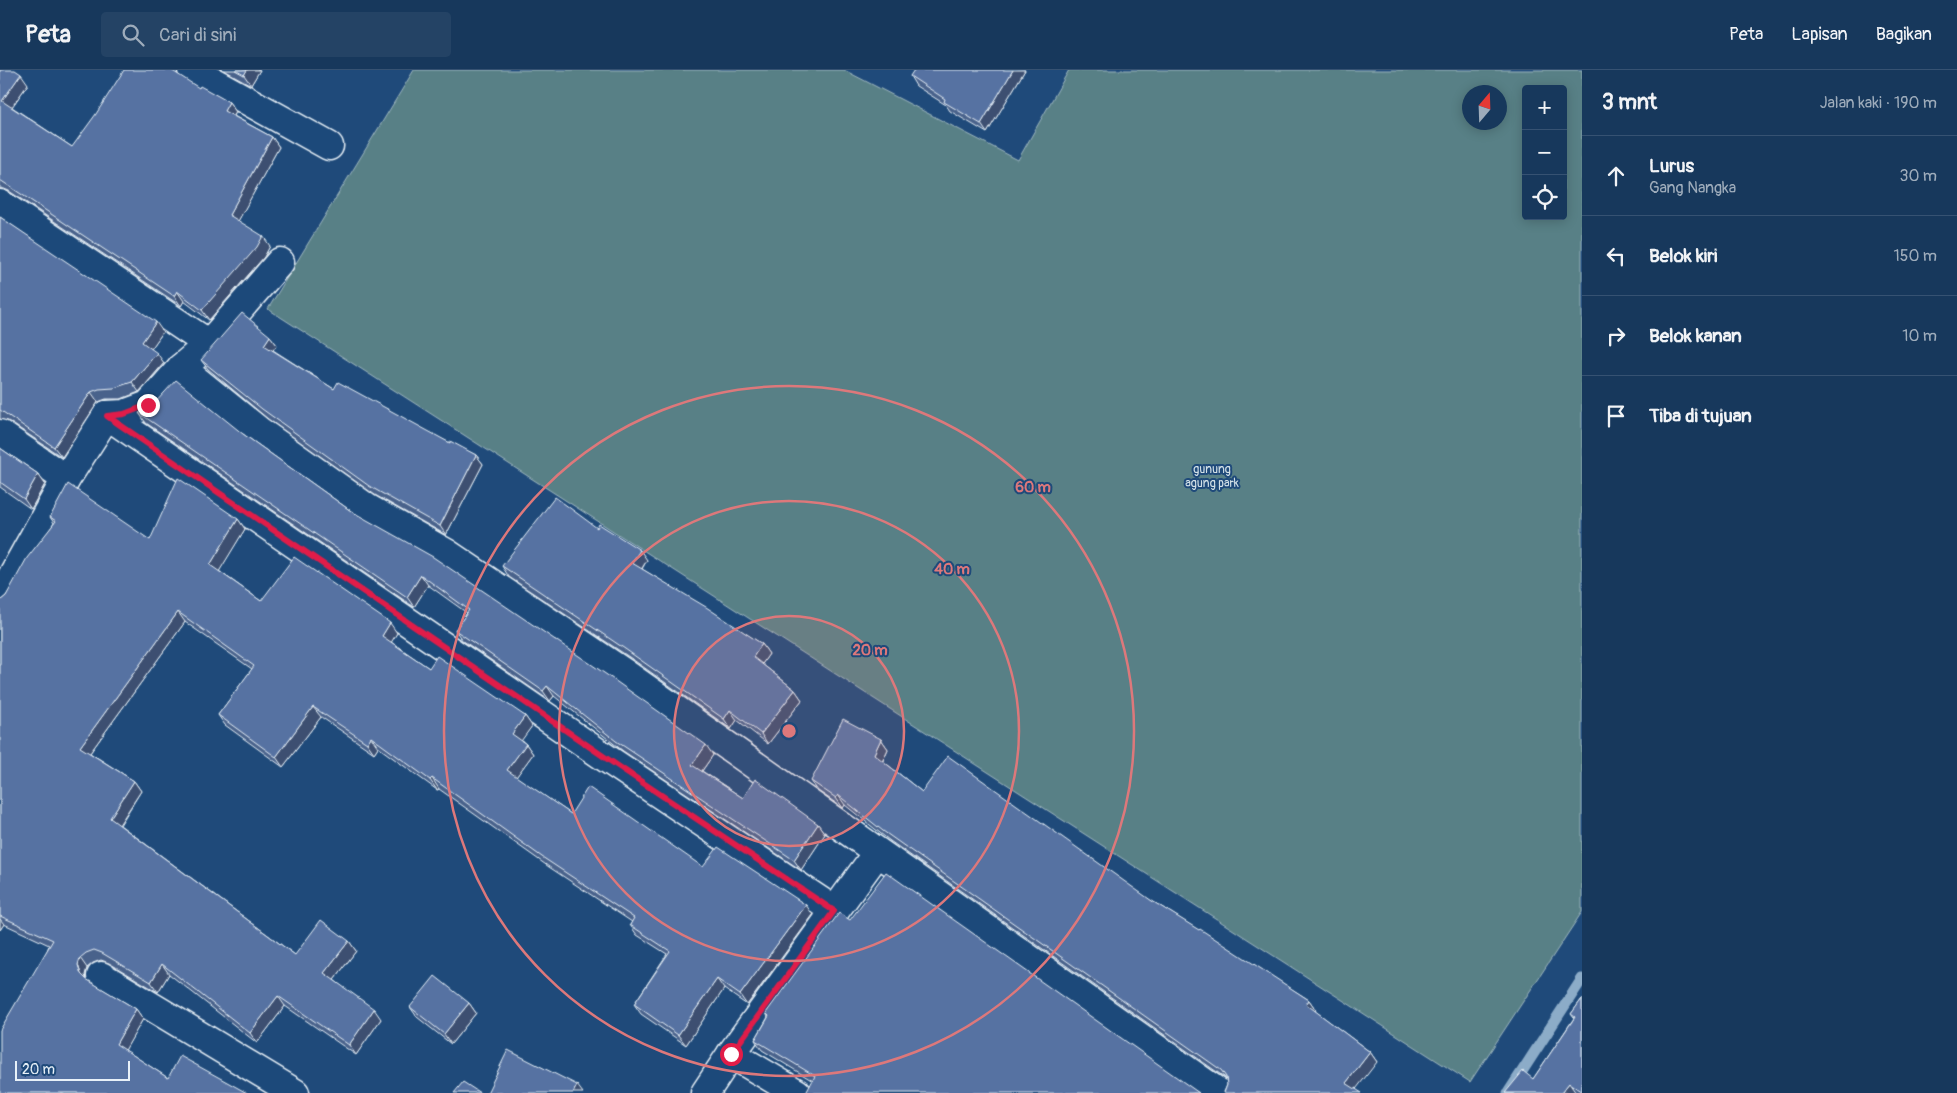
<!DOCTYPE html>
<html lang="id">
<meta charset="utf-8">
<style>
:root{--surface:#17385c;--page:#244365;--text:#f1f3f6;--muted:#9eacbb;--line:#365272}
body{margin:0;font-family:Pangolin,sans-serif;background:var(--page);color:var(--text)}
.controls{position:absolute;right:15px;top:15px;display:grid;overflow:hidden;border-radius:5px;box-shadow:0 2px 12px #0003}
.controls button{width:45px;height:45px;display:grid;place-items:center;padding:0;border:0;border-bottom:1px solid var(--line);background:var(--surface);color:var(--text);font:25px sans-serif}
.compass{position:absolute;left:1462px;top:15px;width:45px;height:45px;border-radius:50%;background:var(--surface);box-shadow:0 2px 12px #0003;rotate:19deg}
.scale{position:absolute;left:15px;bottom:12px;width:115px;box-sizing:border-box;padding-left:5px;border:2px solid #e8f1f8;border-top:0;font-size:14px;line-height:18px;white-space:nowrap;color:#e8f1f8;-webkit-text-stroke:4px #1f4a7a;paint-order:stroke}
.stop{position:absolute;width:15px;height:15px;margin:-11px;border:4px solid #e11d48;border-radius:50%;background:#fff}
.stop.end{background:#e11d48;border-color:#fff;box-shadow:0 1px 5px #0008}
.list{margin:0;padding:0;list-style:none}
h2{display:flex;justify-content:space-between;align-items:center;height:65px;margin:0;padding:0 20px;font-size:21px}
h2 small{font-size:16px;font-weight:400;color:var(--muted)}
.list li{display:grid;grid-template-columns:32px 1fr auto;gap:15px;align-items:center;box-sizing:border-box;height:80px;padding:0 20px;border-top:1px solid var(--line)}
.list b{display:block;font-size:19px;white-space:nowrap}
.list p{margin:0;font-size:16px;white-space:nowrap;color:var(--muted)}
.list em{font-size:16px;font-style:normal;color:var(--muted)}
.icon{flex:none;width:28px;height:28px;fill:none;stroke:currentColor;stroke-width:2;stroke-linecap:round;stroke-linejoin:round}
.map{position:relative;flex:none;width:1582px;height:1023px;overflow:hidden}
header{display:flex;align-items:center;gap:30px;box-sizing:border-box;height:70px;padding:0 25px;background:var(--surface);border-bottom:1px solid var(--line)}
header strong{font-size:24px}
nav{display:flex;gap:28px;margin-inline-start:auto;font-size:18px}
.search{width:350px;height:45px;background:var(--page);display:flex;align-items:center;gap:12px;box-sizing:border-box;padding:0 18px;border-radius:5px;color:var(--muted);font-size:19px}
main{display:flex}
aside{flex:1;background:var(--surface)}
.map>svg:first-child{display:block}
.green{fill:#588086;stroke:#a0b8bf;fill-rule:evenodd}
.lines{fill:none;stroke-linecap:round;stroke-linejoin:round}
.stream{stroke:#8cacc8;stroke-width:11}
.minor-casing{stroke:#e8f1f8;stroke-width:31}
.minor{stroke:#1f4a7a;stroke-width:28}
.wall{fill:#4a628b;stroke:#e8f1f8}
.shaded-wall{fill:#3c5071;stroke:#e8f1f8}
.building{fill:#5672a2;stroke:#e8f1f8}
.route{stroke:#e11d48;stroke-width:6}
.ring{fill:none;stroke:#dd787b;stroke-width:2.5}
.labels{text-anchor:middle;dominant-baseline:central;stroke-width:4;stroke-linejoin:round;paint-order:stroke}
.park-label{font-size:12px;fill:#d2e0e7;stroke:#1f4a7a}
.centre{fill:#dd787b;stroke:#1f4a7a;stroke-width:2.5}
.ring-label{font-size:15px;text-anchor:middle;font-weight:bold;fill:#dd787b;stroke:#1f4a7a;stroke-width:4;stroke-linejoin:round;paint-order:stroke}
</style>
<header>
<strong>Peta</strong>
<div class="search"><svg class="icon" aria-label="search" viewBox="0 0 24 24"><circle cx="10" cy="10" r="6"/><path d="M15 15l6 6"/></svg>Cari di sini</div>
<nav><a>Peta</a><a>Lapisan</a><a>Bagikan</a></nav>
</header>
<main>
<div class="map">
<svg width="1582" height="1023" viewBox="0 0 1582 1023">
<rect width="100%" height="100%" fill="#1f4a7a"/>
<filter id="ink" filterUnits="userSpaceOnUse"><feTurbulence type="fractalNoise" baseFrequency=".02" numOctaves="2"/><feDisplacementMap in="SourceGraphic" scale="10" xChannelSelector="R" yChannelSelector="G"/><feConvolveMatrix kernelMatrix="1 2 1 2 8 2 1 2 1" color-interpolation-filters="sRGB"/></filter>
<g filter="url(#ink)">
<path class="green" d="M414,0H844L1018,90L1069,0H1582V842L1470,1012L268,239ZM1526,19H1563V146H1526ZM1470,22H1500V52H1470Z"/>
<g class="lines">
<path class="stream" d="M1508,1023L1582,909"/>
<g class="minor-casing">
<g id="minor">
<path d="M192,0L329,76"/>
<path d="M0,134L209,274L181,298L148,335L124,344L107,345"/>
<path d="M209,274L280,192"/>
<path d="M181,298L259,361L367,438L448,484L623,602L1219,1023"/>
<path d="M107,345L606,688L835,841"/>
<path d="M0,364L66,409"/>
<path d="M0,528L66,409L107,345"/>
<path d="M101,906L295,1023"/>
<path d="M731,984L797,1023"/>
<path d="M705,1023L731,984L877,783"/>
</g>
</g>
<use href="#minor" class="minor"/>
</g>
<g class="wall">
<path d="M0,0L28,14L12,37L72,77L199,18L229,32L236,42L234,46L272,67L279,77L238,151L270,176L264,187L209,250L184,231L181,236L9,121L2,118L0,119Z"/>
<path d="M224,0H260L251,15Z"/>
<path d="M1025,0L987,63L950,41L946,35L916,16L910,6Z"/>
<path d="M0,147L163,262L151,279L164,293L139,322L121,329H106L98,332L62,387L8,351L0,349Z"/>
<path d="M270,266L277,275L273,280L334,319L476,385L483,394L446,465L375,425L268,349L208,299L201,290Z"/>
<path d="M139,343L243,364L351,441L713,685L702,701L743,728L818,754L825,764L801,800L623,681L554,626L550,631L462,570L455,560L467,543L428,515L414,537L146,353Z"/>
<path d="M0,378L38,404L45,414L31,439L0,417Z"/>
<path d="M50,447L150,470L238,449L245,459L219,501L261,531L397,563L391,572L429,598L525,646L532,656L521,670L526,674L533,684L516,707L571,744L703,797L813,845L747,935L724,919L686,975L641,944L634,934L667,884L637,865L630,855L632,852L549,797L439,719L437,720L378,677L374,683L321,647L283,697L225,655L218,645L252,599L185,552L90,683L134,711L141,721L120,755L295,885L349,871L356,881L334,910L381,949L356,985L285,936L257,973L169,904L158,922L109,893L101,890L93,893L87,898L85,905L87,910L136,939L143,949L125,980L168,1008L247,1023H0L49,875L4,854L0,860V531L6,526L54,453Z"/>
<path d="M597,458L647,490L642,499L762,574L769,584L762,594L795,620L802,630L768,674L737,650L731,659L632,589L509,507L502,496Z"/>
<path d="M881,669L888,679L883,691L922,722L1152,831L1309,930L1316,940L1315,941L1370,982L1377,992L1224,1022L1227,1015V1009L890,771L845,735L843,738L818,721L811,711Z"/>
<path d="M850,850L1199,1023L813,1011L762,980L755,970L768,947L766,943Z"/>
<path d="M1582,929V1023H1505L1533,1009L1574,948L1571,944Z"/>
<path d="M469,933L476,943L451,974L417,947L410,937Z"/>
</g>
<g class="shaded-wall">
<path d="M247,0H260L251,15L244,5Z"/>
<path d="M1013,0H1025L987,63L981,54Z"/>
<path d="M21,4L28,14L9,41L2,31Z"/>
<path d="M229,32L236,42L231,51L224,41Z"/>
<path d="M272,67L279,77L236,155L229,145Z"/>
<path d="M263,166L270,176L264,187L209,250L202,240Z"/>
<path d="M177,221L184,231L181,236L174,226Z"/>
<path d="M156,252L163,262L149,282L142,272Z"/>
<path d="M270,266L277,275L270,284L264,275Z"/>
<path d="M157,283L164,293L139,322L132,312Z"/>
<path d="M91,322L98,332L62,387L54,377Z"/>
<path d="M476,385L483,394L446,465L440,456Z"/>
<path d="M38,404L45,414L31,439L24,429Z"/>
<path d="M238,449L245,459L217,505L210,495Z"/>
<path d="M640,480L647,490L639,503L632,493Z"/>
<path d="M421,505L428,515L414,537L407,527Z"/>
<path d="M178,542L185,552L87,687L80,677Z"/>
<path d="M390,553L397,563L389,576L382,566Z"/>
<path d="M762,574L769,584L760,597L753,587Z"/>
<path d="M547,616L554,626L550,631L543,621Z"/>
<path d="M795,620L802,630L768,674L761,664Z"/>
<path d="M313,637L321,647L283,697L276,687Z"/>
<path d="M730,640L737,650L731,659L724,649Z"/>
<path d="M525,646L532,656L519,674L512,664Z"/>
<path d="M371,667L378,677L374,683L367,673Z"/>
<path d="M881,669L888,679L881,694L874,684Z"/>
<path d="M526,674L533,684L514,710L507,700Z"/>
<path d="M706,675L713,685L699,705L692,695Z"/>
<path d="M432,708L439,719L437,720L430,710Z"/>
<path d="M134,711L141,721L117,758L110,748Z"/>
<path d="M838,725L845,735L843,738L836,728Z"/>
<path d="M818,754L825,764L801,800L794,790Z"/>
<path d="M806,835L813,845L747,935L740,925Z"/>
<path d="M0,849L4,854L0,860Z"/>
<path d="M349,871L356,881L331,914L324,903Z"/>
<path d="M80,888L87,898L85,905L88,914L81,904L78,895Z"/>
<path d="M162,894L169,904L158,922L151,912Z"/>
<path d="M717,909L724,919L686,975L678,965Z"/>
<path d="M278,926L285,936L257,973L250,963Z"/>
<path d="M1309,930L1316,940L1313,944L1306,934Z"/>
<path d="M469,933L476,943L451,974L444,964Z"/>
<path d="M136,939L143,949L123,984L116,974Z"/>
<path d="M374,939L381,949L356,985L349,975Z"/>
<path d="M1370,982L1377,992L1353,1023L1346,1013Z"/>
<path d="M1569,1013L1576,1023H1561Z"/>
<path d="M577,1015L583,1023H573Z"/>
</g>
<g class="building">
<path d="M0,0H15L21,4L2,31L72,77L96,44L124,0H171L199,18L200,16L229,32L224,41L272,67L229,145L263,166L257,177L202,240L177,221L174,226L0,110Z"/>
<path d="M235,0H247L244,5Z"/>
<path d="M914,0H1013L981,54L944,32L945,29L910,6Z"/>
<path d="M0,147L156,252L142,272L157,283L132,312L114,318L99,319L91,322L54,377L0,340Z"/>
<path d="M242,243L270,266L264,275L334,319L338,312L450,373V371L476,385L440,456L369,416L262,339L201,290Z"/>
<path d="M176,310L243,364L351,441L433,487L607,605L706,675L692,695L743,728L755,709L818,754L794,790L616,671L547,616L543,621L455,560L469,540L421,505L407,527L139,343L153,335Z"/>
<path d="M0,378L38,404L24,429L0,412Z"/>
<path d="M178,408L238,449L210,495L261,531L294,487L390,553L382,566L429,598L437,586L525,646L512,664L526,674L507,700L571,744L588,717L703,797L718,777L806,835L740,925L717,909L678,965L634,934L670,881L630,855L634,848L542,787L432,708L430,710L371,667L367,673L313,637L276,687L218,645L254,596L178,542L80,677L134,711L110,748L295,885L321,850L349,871L324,903L374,939L349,975L278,926L250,963L162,894L151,912L102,883L94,880L86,883L80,888L78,895L81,904L86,909L136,939L116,974L168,1008L180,986L247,1023H0V960L53,870L0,846V531L6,526L27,488L56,451L50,447L68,414L150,470Z"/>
<path d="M555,427L597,458L599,454L640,480L632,493L706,537L762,574L753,587L795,620L761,664L730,640L724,649L625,579L502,496Z"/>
<path d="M843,649L881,669L874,684L922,722L948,686L1152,831L1199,860L1200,859L1309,930L1306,934L1370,982L1346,1013L1362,1023H1224L1227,1015L1226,1007L1221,1000L883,761L838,725L836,728L811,711Z"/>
<path d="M886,802L1199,1023H806L815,1006L755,970L769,946L766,943L839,843L850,850Z"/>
<path d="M435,906L469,933L444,964L410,937Z"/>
<path d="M1582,929V1022L1569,1013L1561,1023H1505L1523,1001L1533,1009L1575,947L1571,944Z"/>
<path d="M508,980L577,1015L573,1023H487Z"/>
<path d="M463,1012L480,1023H454Z"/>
</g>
</g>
<g class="lines" filter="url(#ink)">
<path class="route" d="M148,335L124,344L107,346L606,688L834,841L731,984"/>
</g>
<circle cx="789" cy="661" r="115" fill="#dd787b" fill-opacity=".12"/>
<g class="ring">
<circle cx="789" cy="661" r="115"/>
<circle cx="789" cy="661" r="230"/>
<circle cx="789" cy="661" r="345"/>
</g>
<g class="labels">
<g class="park-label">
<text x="1212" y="399">gunung<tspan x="1212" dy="14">agung park</tspan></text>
</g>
</g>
<circle cx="789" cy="661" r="8" class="centre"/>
<g class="ring-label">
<text x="1033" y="422">60 m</text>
<text x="952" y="504">40 m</text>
<text x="870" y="585">20 m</text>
</g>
</svg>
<div class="controls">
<button>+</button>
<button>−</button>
<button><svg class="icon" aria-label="locate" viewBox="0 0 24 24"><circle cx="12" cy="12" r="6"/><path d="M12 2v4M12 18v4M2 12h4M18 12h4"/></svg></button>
</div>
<svg class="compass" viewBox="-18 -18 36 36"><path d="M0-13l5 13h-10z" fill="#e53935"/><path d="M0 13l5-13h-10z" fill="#9eacbb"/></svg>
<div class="scale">20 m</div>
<div class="stop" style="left:731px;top:984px"></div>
<div class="stop end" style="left:148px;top:335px"></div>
</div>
<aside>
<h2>3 mnt<small>Jalan kaki · 190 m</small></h2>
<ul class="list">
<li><svg class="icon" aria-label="ahead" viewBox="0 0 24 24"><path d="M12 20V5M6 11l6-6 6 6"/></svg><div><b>Lurus</b><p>Gang Nangka</p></div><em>30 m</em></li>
<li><svg class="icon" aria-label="left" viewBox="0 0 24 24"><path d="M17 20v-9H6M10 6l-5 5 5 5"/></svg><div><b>Belok kiri</b></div><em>150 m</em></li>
<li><svg class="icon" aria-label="right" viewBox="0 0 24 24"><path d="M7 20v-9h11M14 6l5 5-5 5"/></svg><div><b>Belok kanan</b></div><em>10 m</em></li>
<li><svg class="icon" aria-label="arrive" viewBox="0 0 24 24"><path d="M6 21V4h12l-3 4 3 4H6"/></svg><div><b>Tiba di tujuan</b></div></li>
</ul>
</aside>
</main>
